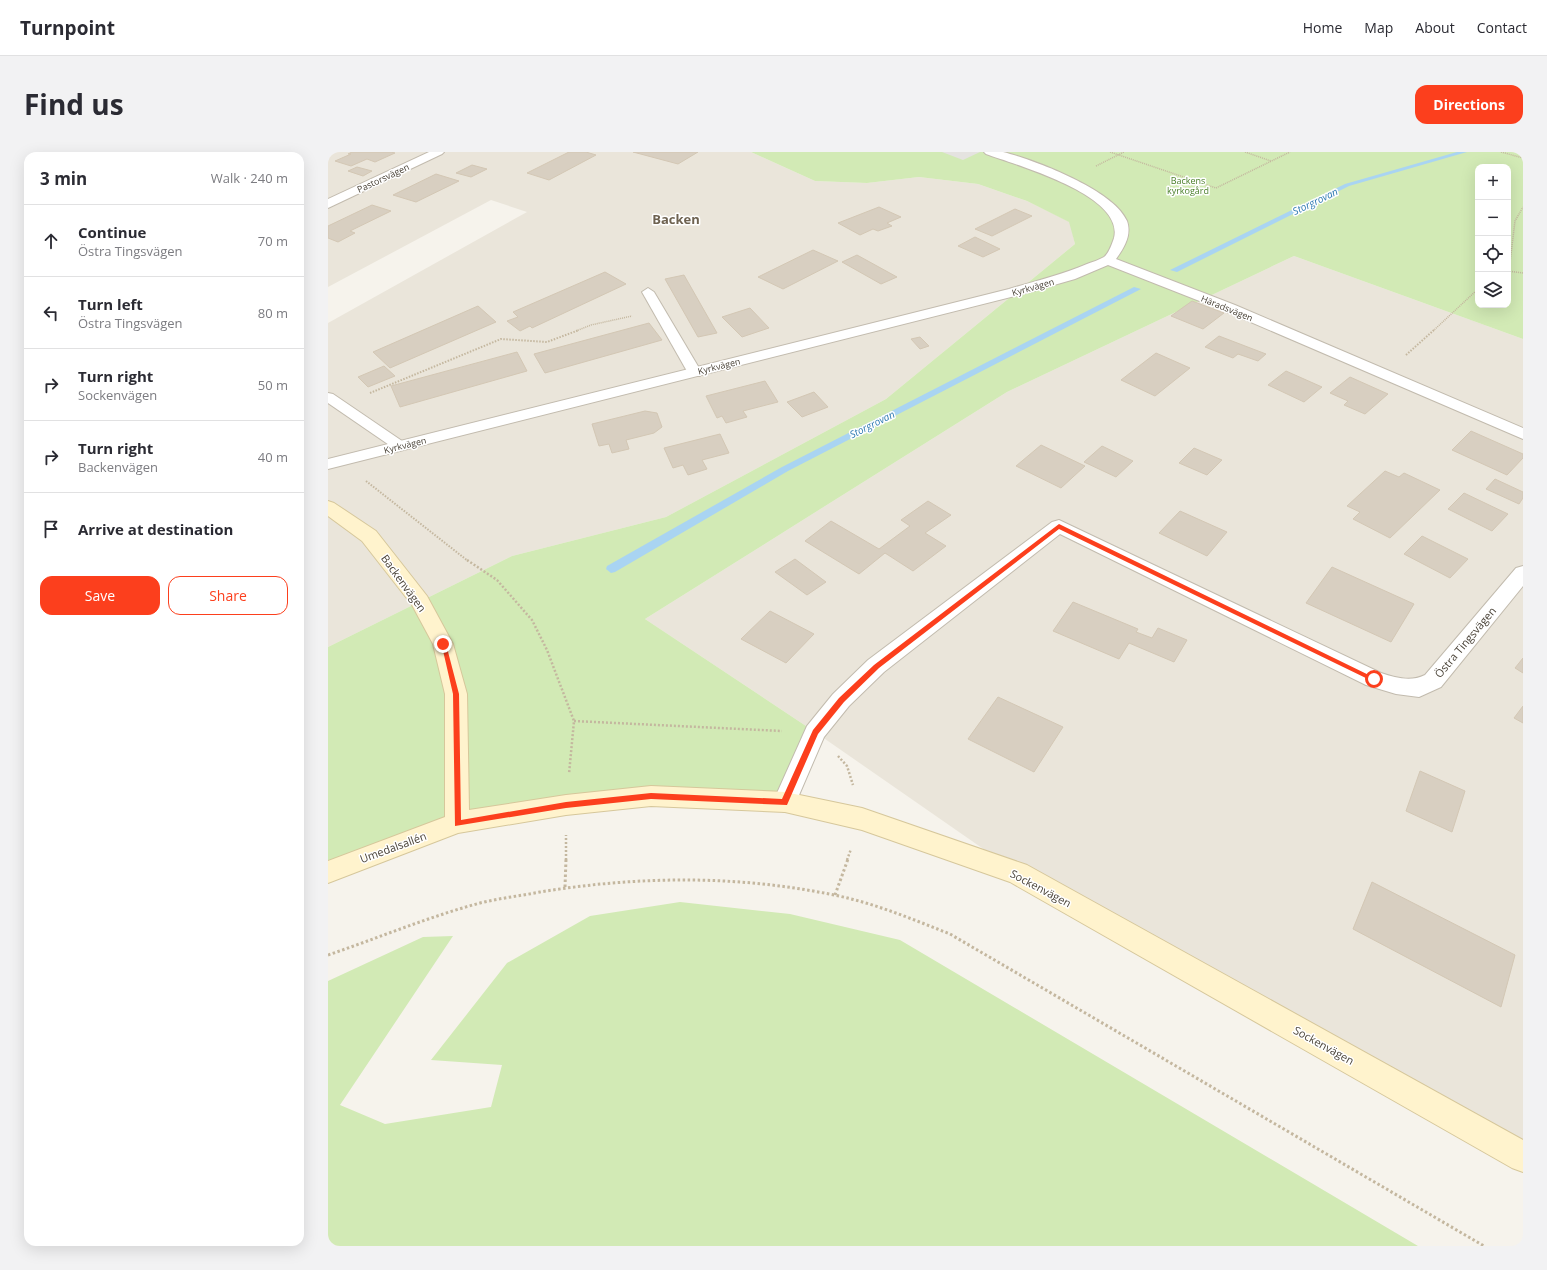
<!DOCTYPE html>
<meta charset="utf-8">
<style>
:root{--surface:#fff;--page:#f2f2f3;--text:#2b2b33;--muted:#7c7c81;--line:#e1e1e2;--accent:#fc3f1d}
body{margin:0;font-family:"Open Sans",sans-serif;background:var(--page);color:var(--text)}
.controls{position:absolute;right:12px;top:12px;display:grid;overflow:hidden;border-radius:8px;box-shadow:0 4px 16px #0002}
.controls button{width:36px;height:36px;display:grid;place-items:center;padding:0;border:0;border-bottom:1px solid var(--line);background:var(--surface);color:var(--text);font:20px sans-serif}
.stop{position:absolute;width:12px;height:12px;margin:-9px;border:3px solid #fc3f1d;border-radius:50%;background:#fff}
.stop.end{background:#fc3f1d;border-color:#fff;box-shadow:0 1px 4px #0008}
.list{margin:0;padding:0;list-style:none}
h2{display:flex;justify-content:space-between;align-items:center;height:52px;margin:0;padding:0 16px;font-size:17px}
h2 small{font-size:13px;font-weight:400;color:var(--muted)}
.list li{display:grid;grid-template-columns:26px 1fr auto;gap:12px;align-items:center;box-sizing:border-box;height:72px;padding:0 16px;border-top:1px solid var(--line)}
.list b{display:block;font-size:15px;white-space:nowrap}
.list p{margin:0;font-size:13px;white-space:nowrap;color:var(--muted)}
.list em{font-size:13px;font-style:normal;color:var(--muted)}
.actions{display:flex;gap:8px;padding:12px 16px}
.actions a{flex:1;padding:9px 0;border:1px solid var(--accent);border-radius:12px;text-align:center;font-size:14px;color:var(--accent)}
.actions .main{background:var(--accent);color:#fff}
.icon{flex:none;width:22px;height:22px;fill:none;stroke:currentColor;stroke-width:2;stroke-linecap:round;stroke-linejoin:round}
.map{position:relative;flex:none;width:1195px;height:1094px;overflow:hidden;border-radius:12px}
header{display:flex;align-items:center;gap:24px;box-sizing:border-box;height:56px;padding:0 20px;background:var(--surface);border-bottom:1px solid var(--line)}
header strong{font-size:19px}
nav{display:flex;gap:22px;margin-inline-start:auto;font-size:14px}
.intro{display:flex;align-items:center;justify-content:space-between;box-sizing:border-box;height:96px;padding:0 24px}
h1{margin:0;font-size:28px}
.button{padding:10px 18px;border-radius:12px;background:var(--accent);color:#fff;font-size:14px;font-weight:700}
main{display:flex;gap:24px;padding:0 24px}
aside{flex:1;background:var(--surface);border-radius:12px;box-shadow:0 4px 16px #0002}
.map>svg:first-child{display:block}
.residential{fill:#eae5da}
.green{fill:#d2eab5;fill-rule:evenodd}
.parking{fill:#e5e3e0}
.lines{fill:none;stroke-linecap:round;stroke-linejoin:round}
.stream{fill:#a9d4f2;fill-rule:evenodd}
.building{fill:#d8cfc1;stroke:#d3c7b4}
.lane-casing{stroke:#c2bbae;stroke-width:2}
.street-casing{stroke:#c2bbae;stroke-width:2}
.secondary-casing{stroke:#d6c79b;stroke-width:2}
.path-far3{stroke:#c4b79f;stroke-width:1.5;stroke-dasharray:1 1;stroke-linecap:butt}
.path-far2{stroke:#c4b79f;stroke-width:2;stroke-dasharray:1.5 1.5;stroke-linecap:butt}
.path-far1{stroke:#c4b79f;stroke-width:2.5;stroke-dasharray:2 2;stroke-linecap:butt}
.path{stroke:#c4b79f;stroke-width:3;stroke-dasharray:2.5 2.5;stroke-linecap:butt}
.lane{fill:#fff;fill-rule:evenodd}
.street{fill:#fff;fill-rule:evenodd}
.secondary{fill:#fff3cd;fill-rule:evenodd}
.route{fill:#fc3f1d}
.labels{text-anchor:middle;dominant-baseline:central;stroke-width:3;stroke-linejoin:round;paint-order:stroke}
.far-street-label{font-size:9px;fill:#4b4439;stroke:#fff}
.far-park-label{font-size:9px;fill:#4a7f2a;stroke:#fff}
.far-water-label{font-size:10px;font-style:italic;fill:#2e7ab2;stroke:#fff}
.street-label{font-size:11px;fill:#4b4439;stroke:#fff}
.far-district-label{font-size:13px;font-weight:bold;fill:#6e6250;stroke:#fff}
</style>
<header>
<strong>Turnpoint</strong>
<nav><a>Home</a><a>Map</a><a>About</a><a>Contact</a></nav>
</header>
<div class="intro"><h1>Find us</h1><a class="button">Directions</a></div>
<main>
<aside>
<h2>3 min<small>Walk · 240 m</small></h2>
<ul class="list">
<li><svg class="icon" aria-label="ahead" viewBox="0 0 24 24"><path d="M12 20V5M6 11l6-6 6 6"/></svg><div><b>Continue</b><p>Östra Tingsvägen</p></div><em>70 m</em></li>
<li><svg class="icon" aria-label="left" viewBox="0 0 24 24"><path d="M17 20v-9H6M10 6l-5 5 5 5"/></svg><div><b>Turn left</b><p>Östra Tingsvägen</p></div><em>80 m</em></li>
<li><svg class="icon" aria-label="right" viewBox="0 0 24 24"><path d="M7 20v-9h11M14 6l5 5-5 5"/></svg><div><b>Turn right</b><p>Sockenvägen</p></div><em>50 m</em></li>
<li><svg class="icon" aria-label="right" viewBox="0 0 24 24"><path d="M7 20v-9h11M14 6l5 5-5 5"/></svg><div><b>Turn right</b><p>Backenvägen</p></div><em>40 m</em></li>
<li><svg class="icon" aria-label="arrive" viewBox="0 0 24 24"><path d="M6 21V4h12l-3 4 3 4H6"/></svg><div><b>Arrive at destination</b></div></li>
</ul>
<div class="actions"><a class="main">Save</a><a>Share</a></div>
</aside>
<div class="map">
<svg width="1195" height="1094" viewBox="0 0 1195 1094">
<rect width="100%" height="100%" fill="#f6f3ec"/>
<g class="residential">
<path d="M0,0H423L487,29L539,31L591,25L650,32L699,49L742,70L747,92L558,247L338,365L184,404L0,495V171L199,60L163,48L0,135Z"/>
<path d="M966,104L1195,187V1005L690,721L487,580L317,467L679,240Z"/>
</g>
<g class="green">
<path d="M423,0H1195V187L966,104L679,240L317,467L487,580L457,650L323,644L129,671L0,720V495L184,404L338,365L558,247L747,92L741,70L699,49L650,32L591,25L539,31L487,29ZM1150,15H1180V153H1150Z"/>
<path d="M352,750L462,762L572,788L1090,1094H0V829L95,785L125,784L12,953L57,972L163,955L174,913L103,908L179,811L262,764Z"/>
</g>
<path class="parking" d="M614,0H652L635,8Z"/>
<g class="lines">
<g class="stream">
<path d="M1129,0H1139L1021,34L849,120L842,118L1017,32Z"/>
<path d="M806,135L813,137L460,319L287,420L283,421L278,417L279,414L454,315Z"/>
</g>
</g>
<g class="building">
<path d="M24,0H63L67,1L47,10L39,7L23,14L7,9L23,2H20Z"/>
<path d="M241,0H258L268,3L221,28L199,21Z"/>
<path d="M305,0H370L350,12Z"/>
<path d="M144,13L159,17L143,25L128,21Z"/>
<path d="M29,15L44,19L35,24L20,19Z"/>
<path d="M108,22L131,29L88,50L65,43Z"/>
<path d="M44,53L63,59L22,79L27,81L10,90L0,86V74Z"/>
<path d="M551,55L573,65L559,71L564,74L550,79L545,77L532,83L510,71Z"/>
<path d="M687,57L704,64L664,84L647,77Z"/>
<path d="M647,85L672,97L655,105L630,94Z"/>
<path d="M485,98L510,109L455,137L430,125Z"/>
<path d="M529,103L569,125L553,132L514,110Z"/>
<path d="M277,120L298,132L204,176L202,174L192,179L179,169L190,165L185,160Z"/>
<path d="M356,123L389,181L370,185L337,127Z"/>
<path d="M864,149L896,161L875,177L843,164Z"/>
<path d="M150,154L168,170L62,216L45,200Z"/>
<path d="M422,156L441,176L414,185L394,165Z"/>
<path d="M321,171L334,188L217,221L206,202Z"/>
<path d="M891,184L938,202L930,209L910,202L905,206L877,195Z"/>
<path d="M592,185L601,194L592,197L583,187Z"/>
<path d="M189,200L199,219L72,255L63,234Z"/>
<path d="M828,201L862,216L827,244L793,228Z"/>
<path d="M56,214L67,224L40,235L30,225Z"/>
<path d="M958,219L994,235L976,250L940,233Z"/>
<path d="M1022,225L1060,242L1037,262L1016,253L1020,249L1002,241Z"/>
<path d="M437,229L450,250L415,259L419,265L398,271L394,264L389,266L378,244Z"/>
<path d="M486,240L500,255L474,265L459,250Z"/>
<path d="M317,259L329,261L334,275L326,281L298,288L301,297L284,301L281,292L271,294L264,272Z"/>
<path d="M1143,279L1195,302V306L1179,323L1124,298Z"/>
<path d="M392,282L401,301L374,308L379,317L360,323L355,313L345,316L336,296Z"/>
<path d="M713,293L757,314L733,336L688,314Z"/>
<path d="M774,294L805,309L788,325L756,310Z"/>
<path d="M866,296L894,308L879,323L851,311Z"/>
<path d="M1057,319L1071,325L1076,321L1112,338L1062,386L1025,367L1032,360L1019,354Z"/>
<path d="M1167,327L1195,340V346L1191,352L1158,337Z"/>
<path d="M1136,341L1180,362L1164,379L1120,357Z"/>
<path d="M600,349L623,363L597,381L618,394L585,419L557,401L531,422L477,389L503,369L551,397L582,374L573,368Z"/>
<path d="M852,359L899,380L879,404L831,381Z"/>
<path d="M1094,384L1140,407L1122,426L1076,402Z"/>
<path d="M467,407L498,430L479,443L447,420Z"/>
<path d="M1004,415L1086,452L1063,490L978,451Z"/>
<path d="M745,450L810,477L808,480L824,486L830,476L859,488L846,510L801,491L791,507L725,479Z"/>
<path d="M442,459L486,482L458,511L413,487Z"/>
<path d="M1195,506V521L1187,516Z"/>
<path d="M670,545L735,575L706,620L640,587Z"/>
<path d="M1195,554V571L1186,566Z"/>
<path d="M1092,619L1137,639L1124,680L1078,659Z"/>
<path d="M1044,730L1187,803L1173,855L1025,777Z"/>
</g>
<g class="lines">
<g class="lane-casing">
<g id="lane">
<path d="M320,136L326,140L374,221L372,224H362L360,221L314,140Z"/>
<path d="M0,241L5,242L77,291L79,294L77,297H67L0,251Z"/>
</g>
</g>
<g class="street-casing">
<g id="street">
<path d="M101,0H116L114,2L0,56V47Z"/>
<path d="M656,0C662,0 669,0 675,0C707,8 786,38 799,69C804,83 796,96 788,107L907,153L1195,276V287L897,159L780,113L747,127L691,143L0,317V307L681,137C707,129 734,123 759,112C764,110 771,108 776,105C781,101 784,92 786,86C797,43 688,13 658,2Z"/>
<path d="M731,368L1053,521C1068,526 1083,530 1097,523L1188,416L1195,414V434L1113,535L1091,545L1068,542L1038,533L732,382L556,520L521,554L496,585L465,657L457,660L449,657L445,650L479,574L505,542L540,508L724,370Z"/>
</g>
</g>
<g class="secondary-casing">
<path id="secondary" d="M0,349L6,351L48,379L99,444L125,492L139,542L141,658L238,643L323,634L457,640L534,656L699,713L1195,988V1020L1184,1016L682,730L534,678L457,660L323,654L238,663L130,681L0,731V709L117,665V542L105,492L84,453L34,389L0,364Z"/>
</g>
<g class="path-far3">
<path d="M782,0L888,36L962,0"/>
<path d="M917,0L943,9"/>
<path d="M1173,0L1195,6"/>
<path d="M768,14L796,0"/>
<path d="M1180,119L1195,121"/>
<path d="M1181,119L1187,69L1195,55"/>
<path d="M248,179L263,173L304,164"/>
<path d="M1105,179L1150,137"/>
</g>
<g class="path-far2">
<path d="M1078,203L1106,178"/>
<path d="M42,241L173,187L219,190L251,178"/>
<path d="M38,329L140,409"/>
</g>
<g class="path-far1">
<path d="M139,408L169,428L204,468L219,498L246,569L241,622"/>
<path d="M246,569L454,579"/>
<path d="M510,604L519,614L525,633"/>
<path d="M238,708V683"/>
<path d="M519,708L523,697"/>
</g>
<g class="path">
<path d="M237,735L238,707"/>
<path d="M507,743L520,707"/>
<path d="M0,803C50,786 100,765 152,751C172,746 192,744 212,740C310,724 409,723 506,743C546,751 584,767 622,782L1156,1094"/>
</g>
<use href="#lane" class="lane"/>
<use href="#street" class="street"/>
<use href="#secondary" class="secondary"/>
</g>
<path class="route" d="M731,372L1049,527L1044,529L731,377L551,516L516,550L490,582L459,653L323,647L238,656L127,674L125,542L113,490L118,492L131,542L133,668L238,650L323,641L454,647L485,578L511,546L546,513Z"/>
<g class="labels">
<g class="far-street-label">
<text transform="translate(55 26) rotate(-25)">Pastorsvägen</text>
<text transform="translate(705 135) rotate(-16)">Kyrkvägen</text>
<text transform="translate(899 156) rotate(22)">Häradsvägen</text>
<text transform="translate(391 214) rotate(-14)">Kyrkvägen</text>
<text transform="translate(77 293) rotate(-14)">Kyrkvägen</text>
</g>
<g class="far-park-label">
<text x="860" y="28">Backens<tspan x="860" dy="10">kyrkogård</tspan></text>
</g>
<g class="far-water-label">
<text transform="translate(987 49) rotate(-26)">Storgrovan</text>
<text transform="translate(544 272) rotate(-27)">Storgrovan</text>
</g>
<g class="street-label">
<text transform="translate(76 431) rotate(54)">Backenvägen</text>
<text transform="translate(1137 490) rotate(-50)">Östra Tingsvägen</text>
<text transform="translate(65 695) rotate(-20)">Umedalsallén</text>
<text transform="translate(713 736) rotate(28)">Sockenvägen</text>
<text transform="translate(996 893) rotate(29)">Sockenvägen</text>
</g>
<g class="far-district-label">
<text x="348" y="67">Backen</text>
</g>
</g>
</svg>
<div class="controls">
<button>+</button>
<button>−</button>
<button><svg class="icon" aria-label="locate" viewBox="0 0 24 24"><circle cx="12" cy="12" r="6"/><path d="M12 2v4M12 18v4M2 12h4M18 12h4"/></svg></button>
<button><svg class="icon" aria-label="layers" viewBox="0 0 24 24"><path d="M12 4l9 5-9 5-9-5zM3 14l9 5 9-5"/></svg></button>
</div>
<div class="stop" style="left:1046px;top:527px"></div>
<div class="stop end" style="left:115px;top:492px"></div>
</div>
</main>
